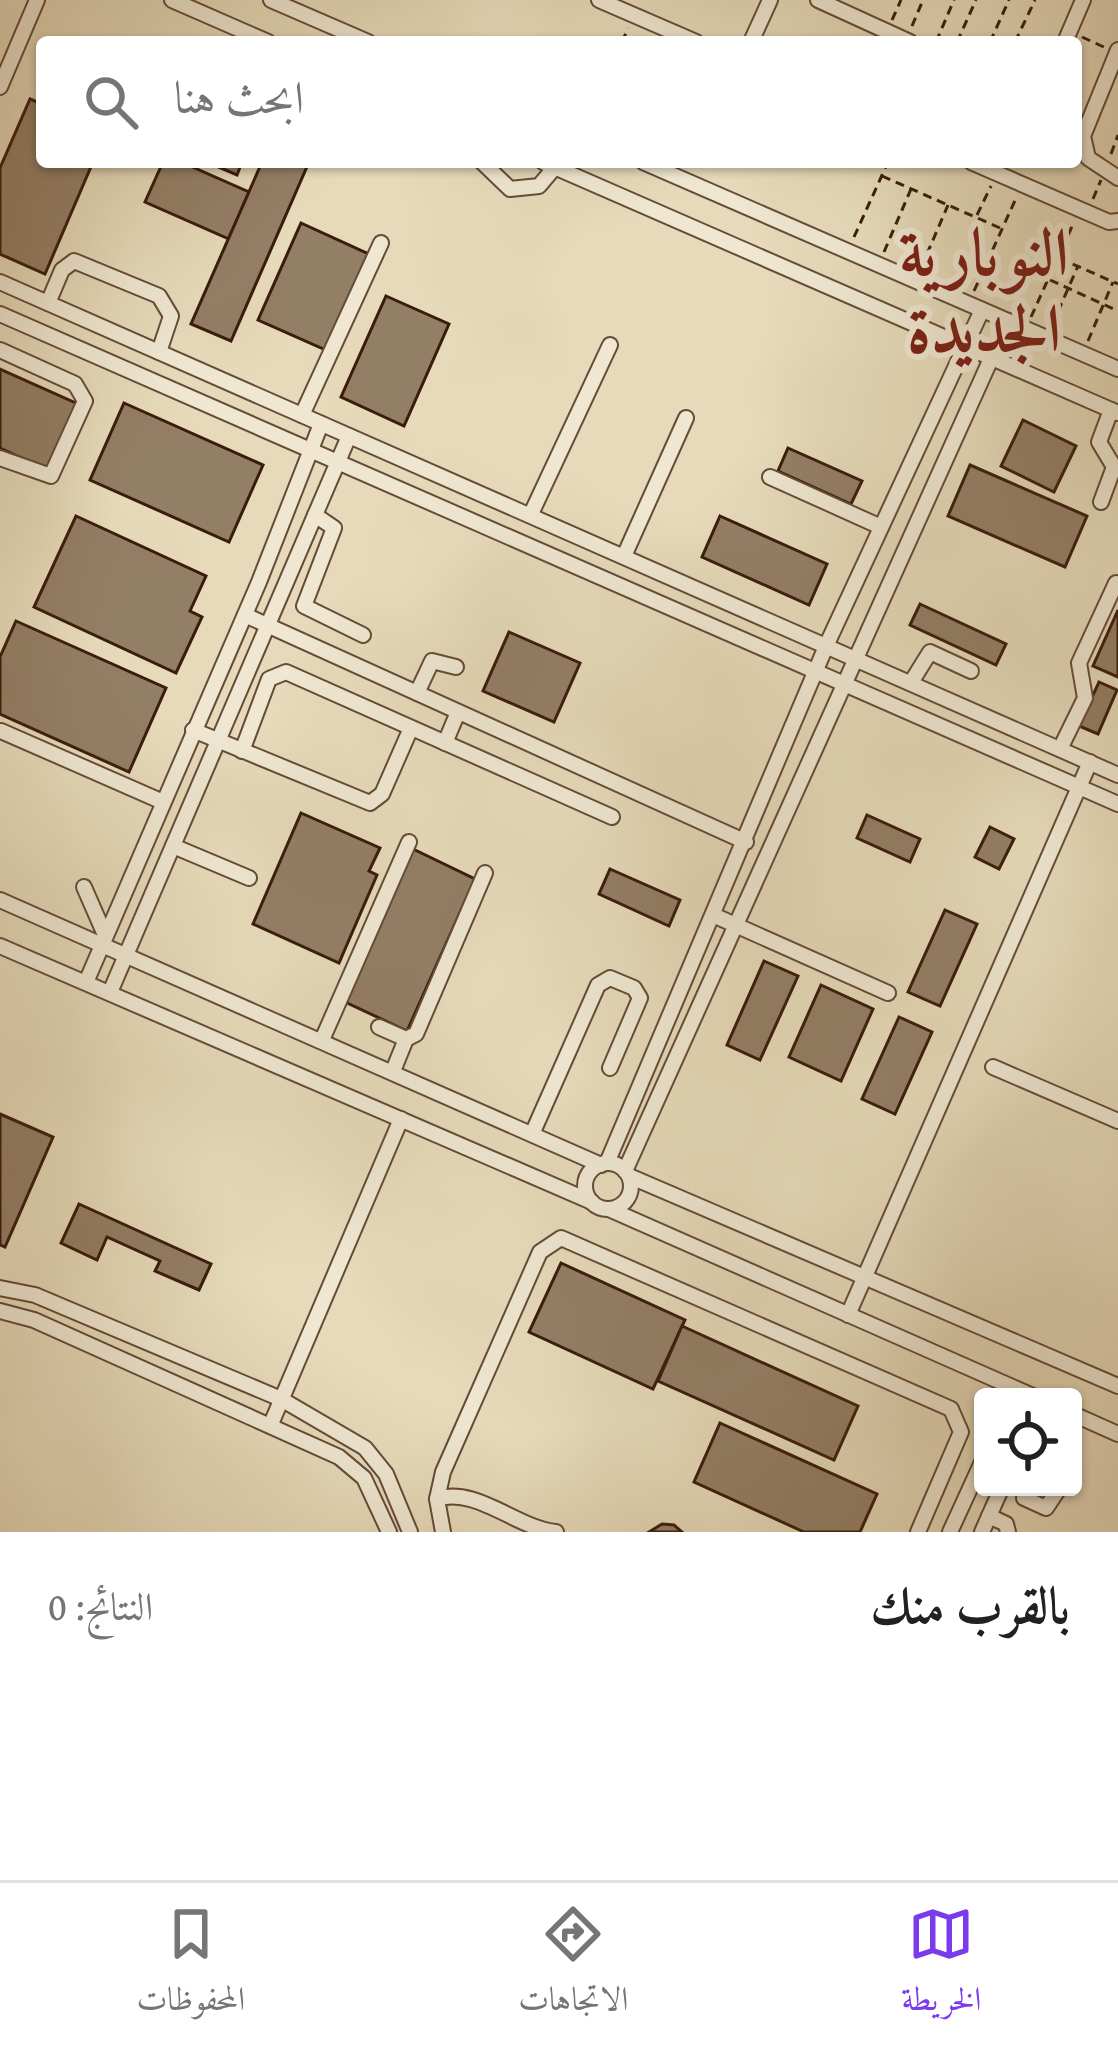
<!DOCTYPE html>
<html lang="ar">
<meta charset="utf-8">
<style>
:root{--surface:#fff;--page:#f6f6f6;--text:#202124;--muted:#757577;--line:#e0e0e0;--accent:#7c3aed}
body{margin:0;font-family:"Gentium Book Plus",Amiri,serif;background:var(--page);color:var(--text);direction:rtl}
.controls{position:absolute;right:36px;bottom:36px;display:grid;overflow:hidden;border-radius:12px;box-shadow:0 3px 9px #0004}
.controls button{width:108px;height:108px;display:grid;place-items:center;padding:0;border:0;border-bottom:3px solid var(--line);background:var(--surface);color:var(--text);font:60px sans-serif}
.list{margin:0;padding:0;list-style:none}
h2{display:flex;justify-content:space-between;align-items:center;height:156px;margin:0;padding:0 48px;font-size:51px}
h2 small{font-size:39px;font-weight:400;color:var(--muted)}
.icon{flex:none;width:66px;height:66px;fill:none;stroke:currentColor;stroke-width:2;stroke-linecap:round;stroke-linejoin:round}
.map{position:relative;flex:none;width:1118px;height:1532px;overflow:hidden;direction:ltr}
.search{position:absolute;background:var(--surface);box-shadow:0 3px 9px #0004;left:36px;right:36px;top:36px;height:132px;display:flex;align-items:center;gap:30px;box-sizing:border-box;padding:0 42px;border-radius:12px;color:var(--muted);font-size:45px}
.sheet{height:348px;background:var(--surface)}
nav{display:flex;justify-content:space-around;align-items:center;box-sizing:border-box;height:168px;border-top:3px solid var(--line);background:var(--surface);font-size:33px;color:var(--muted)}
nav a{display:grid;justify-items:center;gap:6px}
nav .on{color:var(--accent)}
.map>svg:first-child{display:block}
.building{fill:#937e66;stroke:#3a1b0c;stroke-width:3}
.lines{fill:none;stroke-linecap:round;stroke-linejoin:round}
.minor-casing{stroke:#654b38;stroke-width:18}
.path{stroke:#3a1b0c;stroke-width:3;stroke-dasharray:9 6;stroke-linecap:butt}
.minor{stroke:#efe7d2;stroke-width:14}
.labels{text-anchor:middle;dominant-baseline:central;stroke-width:12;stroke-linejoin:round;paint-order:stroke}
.town-label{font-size:66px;font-weight:bold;fill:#7a1f14;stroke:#efe7d2}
</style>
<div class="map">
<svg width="1118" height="1532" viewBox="0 0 1118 1532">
<rect width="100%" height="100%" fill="#e6daba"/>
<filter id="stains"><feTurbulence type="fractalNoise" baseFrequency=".00167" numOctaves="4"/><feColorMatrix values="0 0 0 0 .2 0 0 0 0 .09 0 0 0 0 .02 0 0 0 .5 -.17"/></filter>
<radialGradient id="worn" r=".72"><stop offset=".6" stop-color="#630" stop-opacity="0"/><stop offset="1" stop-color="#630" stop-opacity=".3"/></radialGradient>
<g class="building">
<path d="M30,99L42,104V162H93L45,274L0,254V168Z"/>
<path d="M163,162H181L249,192L229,239L145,202Z"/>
<path d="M207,162H242L237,175Z"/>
<path d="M262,162H309L231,341L191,324Z"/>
<path d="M301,223L371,255L328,351L258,320Z"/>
<path d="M386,296L449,324L404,426L341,397Z"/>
<path d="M0,369L78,404L48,470L0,448Z"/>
<path d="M124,403L263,465L229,542L90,480Z"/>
<path d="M1023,420L1076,446L1054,492L1001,466Z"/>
<path d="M788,448L862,481L851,504L778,471Z"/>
<path d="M970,465L1087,516L1065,567L948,516Z"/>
<path d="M76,516L206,576L190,611L202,617L176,673L34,607Z"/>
<path d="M720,516L827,564L809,605L702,557Z"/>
<path d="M920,604L1006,644L996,665L910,625Z"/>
<path d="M1118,610V677L1093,666Z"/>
<path d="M16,621L166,688L129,772L0,714V657Z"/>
<path d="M509,632L580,663L554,722L483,691Z"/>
<path d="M1099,682L1117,690L1098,734L1079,726Z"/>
<path d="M301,813L380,848L369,871L377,875L339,963L253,924Z"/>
<path d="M867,815L920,839L910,862L857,838Z"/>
<path d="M990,827L1014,839L999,869L975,857Z"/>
<path d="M411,848L475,879L407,1031L343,1001Z"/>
<path d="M610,869L680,900L669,926L599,894Z"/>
<path d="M945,910L977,924L940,1006L908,992Z"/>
<path d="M764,961L798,976L760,1060L727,1045Z"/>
<path d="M821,985L873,1009L841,1081L789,1057Z"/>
<path d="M899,1017L932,1032L895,1114L862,1099Z"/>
<path d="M0,1114L53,1137L5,1247L0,1245Z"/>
<path d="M79,1204L211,1264L199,1290L155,1271L160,1261L107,1237L97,1260L61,1243Z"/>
<path d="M561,1263L685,1320L653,1389L529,1332Z"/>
<path d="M682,1326L858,1406L834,1460L658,1381Z"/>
<path d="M720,1423L877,1494L860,1532H804L694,1482Z"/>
<path d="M662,1524L674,1525L682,1532H649Z"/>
</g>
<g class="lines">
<g class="minor-casing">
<g id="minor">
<path d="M172,0L268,42"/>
<path d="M271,0L368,42"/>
<path d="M599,0L696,42"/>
<path d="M818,0L910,42"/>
<path d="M751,42L770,0"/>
<path d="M1065,42L1083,0"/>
<path d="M1118,50L1083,136L1088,158L1118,178"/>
<path d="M0,87L37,0"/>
<path d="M482,162L510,189L539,186L555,167"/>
<path d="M543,162L1118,413"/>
<path d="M643,162L1118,369"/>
<path d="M971,162L1109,222L1118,221"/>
<path d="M0,282L1118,775"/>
<path d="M48,303L62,270L74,261L159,296L171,316L159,352"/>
<path d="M0,314L1118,804"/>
<path d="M0,350L75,384L85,401L51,476L0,458"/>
<path d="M302,415L381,243"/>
<path d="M770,477L881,527"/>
<path d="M1101,502L1114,467L1099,442L1111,410"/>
<path d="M531,514L610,345"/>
<path d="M315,515L334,528L304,606L363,635"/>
<path d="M625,554L686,418"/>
<path d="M245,615L746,842"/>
<path d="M912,681L930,652L971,671"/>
<path d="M417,693L432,661L456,667"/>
<path d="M193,730L370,803L382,794L411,728"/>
<path d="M1,731L163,802"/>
<path d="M445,743L458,712"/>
<path d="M1060,749L1085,698L1079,663L1116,583"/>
<path d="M242,751L269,679L286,672L612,817"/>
<path d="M173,846L249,878"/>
<path d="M84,887L105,935"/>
<path d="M0,900L601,1165"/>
<path d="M713,915L888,993"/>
<path d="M0,946L592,1202"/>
<path d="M87,980L259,582L321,424"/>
<path d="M111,990L349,436"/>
<path d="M379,1027L406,1039L416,1034L485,873"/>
<path d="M322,1040L409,842"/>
<path d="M993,1067L1118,1121"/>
<path d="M393,1071L406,1039"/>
<path d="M533,1132L598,985L610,978L634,988L640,998L610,1068"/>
<path d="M607,1163L827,644L982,310"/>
<circle cx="608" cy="1186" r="23"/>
<path d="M625,1171L1008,321"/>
<path d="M629,1176L1118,1386"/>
<path d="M609,1209L1035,1397"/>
<path d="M0,1288L35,1295L281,1399L365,1448L386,1474L410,1532"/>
<path d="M0,1311L34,1320L339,1457L364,1478L389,1532"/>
<path d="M848,1315L1090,762"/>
<path d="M1073,1414L1118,1434"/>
<path d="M271,1424L401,1119"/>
<path d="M1026,1487L1024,1498L1046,1508L1060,1487"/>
<path d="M437,1499C476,1486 516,1528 556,1532"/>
<path d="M989,1516L1006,1524L1008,1532"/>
<path d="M443,1532L437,1499L443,1472L540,1252L561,1238L951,1409L961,1432L918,1532"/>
<path d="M950,1532L983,1460"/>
<path d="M982,1532L1002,1487"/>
</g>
</g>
<g class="path">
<path d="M892,20L901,0"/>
<path d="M912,26L923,0"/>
<path d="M1082,37L1106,48"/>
<path d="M622,42L628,28"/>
<path d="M936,42L954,0"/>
<path d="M957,42L976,0"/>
<path d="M990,42L1009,0"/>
<path d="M1015,42L1035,0"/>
<path d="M1111,154L1118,135"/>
<path d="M882,176L1000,228"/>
<path d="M1093,199L1101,180"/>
<path d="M977,215L991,186"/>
<path d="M854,237L888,162"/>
<path d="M884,252L911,189"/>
<path d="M1059,258L1118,284"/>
<path d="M921,268L948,205"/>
<path d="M1050,280L1118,311"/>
<path d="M974,291L1017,196"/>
<path d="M1031,317L1074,222"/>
<path d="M1052,325L1078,266"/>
<path d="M1088,341L1113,282"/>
</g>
<use href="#minor" class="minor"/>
</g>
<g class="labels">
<g class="town-label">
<text x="984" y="250">النوبارية<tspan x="984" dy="76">الجديدة</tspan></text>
</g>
</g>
<rect width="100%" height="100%" filter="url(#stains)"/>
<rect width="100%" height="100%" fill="url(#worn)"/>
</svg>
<div class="controls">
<button><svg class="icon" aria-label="locate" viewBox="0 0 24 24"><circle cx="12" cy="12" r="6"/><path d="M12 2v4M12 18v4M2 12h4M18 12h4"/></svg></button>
</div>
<div class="search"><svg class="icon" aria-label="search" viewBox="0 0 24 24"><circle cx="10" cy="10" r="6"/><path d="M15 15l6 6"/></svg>ابحث هنا</div>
</div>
<section class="sheet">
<h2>بالقرب منك<small>النتائج: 0</small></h2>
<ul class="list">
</ul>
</section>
<nav>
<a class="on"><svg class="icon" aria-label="map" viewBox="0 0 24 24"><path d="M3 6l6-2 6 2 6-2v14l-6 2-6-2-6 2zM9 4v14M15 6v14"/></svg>الخريطة</a>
<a><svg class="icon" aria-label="directions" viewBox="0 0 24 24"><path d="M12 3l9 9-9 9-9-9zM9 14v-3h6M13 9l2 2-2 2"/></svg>الاتجاهات</a>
<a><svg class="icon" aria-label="saved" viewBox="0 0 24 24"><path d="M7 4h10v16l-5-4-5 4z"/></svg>المحفوظات</a>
</nav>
